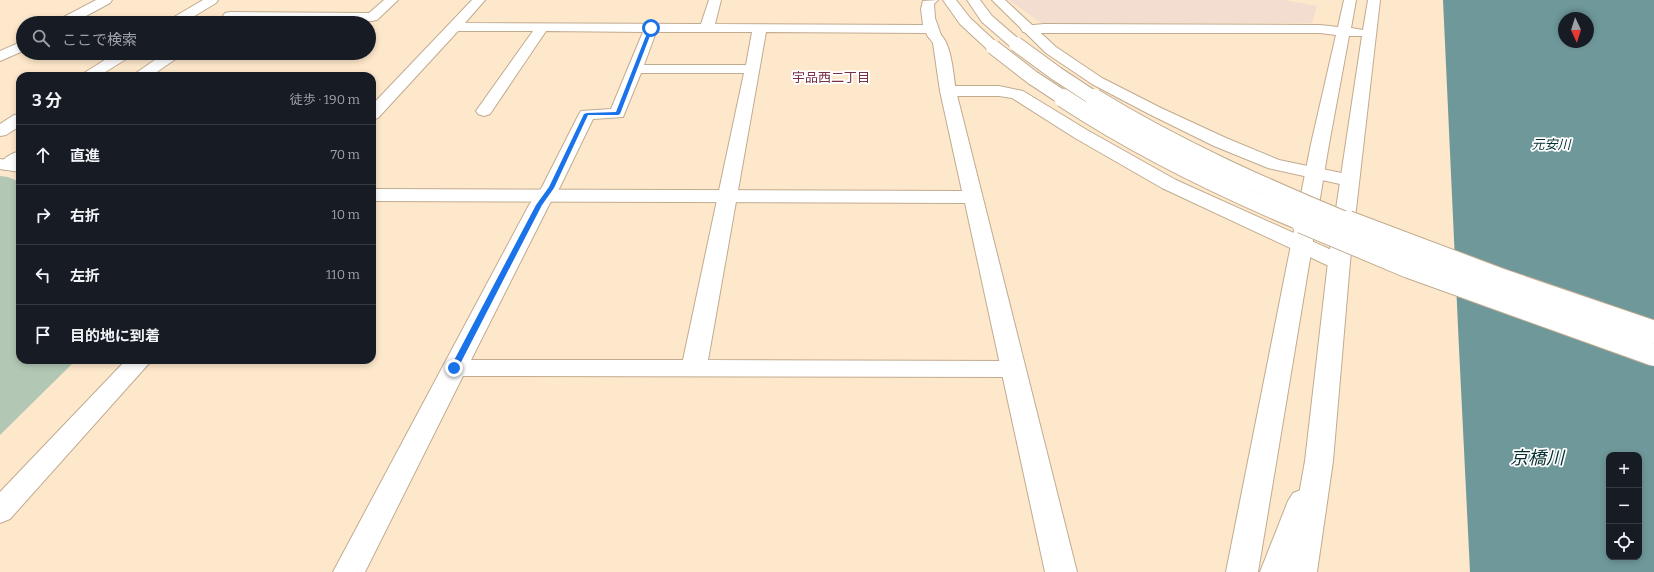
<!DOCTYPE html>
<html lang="ja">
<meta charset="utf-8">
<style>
:root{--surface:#171b24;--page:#20242c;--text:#f1f3f6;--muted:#9ea1a6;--line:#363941}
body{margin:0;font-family:Bitter,"Noto Sans JP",serif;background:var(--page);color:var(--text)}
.controls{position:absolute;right:12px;bottom:12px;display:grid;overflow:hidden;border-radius:8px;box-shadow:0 2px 6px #0003}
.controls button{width:36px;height:36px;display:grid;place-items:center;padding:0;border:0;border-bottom:1px solid var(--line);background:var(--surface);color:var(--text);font:20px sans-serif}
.compass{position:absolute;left:1558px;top:12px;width:36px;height:36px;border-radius:50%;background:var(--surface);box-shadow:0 2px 6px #0003;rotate:176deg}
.stop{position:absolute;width:12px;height:12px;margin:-9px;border:3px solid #1a73e8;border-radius:50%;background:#fff}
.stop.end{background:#1a73e8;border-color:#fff;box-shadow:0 1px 4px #0008}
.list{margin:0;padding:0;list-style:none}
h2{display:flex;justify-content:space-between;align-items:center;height:52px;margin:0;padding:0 16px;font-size:17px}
h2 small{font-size:13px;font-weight:400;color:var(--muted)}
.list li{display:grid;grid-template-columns:26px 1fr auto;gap:12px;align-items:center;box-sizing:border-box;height:60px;padding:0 16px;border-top:1px solid var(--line)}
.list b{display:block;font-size:15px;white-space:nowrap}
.list em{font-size:13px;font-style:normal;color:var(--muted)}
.icon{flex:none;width:22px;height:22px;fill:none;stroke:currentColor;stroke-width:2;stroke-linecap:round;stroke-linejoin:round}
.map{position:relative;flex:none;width:1654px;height:572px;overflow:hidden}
.search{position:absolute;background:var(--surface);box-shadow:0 2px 6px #0003;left:16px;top:16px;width:360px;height:44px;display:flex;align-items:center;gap:10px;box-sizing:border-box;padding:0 14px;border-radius:22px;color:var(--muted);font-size:15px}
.panel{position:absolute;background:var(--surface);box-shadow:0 2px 6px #0003;left:16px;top:72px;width:360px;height:292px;border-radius:12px}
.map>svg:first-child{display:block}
.commercial{fill:#f3ddd0}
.green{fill:#b2c7b4}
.water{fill:#6f989a;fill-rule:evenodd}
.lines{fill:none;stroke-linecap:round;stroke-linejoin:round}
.minor-casing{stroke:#c1ab90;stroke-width:2}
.tertiary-casing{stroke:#c1ab90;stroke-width:2}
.minor{fill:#fff;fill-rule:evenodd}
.tertiary{fill:#fff;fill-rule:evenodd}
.tertiary-bridge-far2-casing{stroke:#c1ab90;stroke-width:16;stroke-linecap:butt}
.tertiary-bridge-far1-casing{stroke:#c1ab90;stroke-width:20;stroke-linecap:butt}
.tertiary-bridge-casing{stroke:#c1ab90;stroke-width:24;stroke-linecap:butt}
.tertiary-bridge-far2{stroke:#fff;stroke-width:14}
.tertiary-bridge-far1{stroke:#fff;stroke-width:18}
.tertiary-bridge{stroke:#fff;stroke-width:22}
.route{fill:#1a73e8}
.labels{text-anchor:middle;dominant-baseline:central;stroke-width:3.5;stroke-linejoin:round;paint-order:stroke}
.far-neighbourhood-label{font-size:13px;fill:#763146;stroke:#fff}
.far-water-label{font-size:13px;font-style:italic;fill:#032f32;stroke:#fff}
.near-water-label{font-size:18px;font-style:italic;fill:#032f32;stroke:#fff}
</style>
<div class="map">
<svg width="1654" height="572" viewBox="0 0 1654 572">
<rect width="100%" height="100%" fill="#fee8cb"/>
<path class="commercial" d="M1009,0H1284L1317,6L1312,23H1041Z"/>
<path class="green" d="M0,176L8,177L20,182V360H76L0,435Z"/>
<path class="water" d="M1443,0H1654V572H1470L1459,348ZM1564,18H1588V42H1564ZM1609,455H1639V557H1609Z"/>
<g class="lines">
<g class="minor-casing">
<g id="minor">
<path d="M203,0H218L216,3L183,23H167L169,20Z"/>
<path d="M384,0H398L377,20L372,21L230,20L225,19L223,16L225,13L230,12L369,13Z"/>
<path d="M472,0H485L465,23L701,24L709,0H721L715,24L923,25L921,9L923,1L938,0L934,4L935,18L941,35L939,38L934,39L929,38L926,33L766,32L708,360L1013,361L1022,363L1025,369L1022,375L1013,377L463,376L365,572H333L529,205L542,187L579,114L581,111L611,109L643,32L546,31L490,114L484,116L478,114L476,111L533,31H458L378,118L372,120V105ZM656,32H752L746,65H644ZM641,73H744L683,360H471L549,205L560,187L593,119L623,117Z"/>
<path d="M992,0H1005L1056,47L1102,78L1161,108L1226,138L1279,160L1356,176L1358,180L1356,184L1349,186L1268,168L1214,146L1149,114L1092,84L1046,53Z"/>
<path d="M116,53H133L131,56L99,76H81L84,73Z"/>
<path d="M165,53H182L180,56L151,76H133L136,73Z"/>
<path d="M948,86H999L1023,91L1087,130L1176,180L1347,257L1350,262L1347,267L1339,268L1331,267L1162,188L1075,138L1012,98L999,96H948L942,94L940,91L942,88Z"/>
<path d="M20,114V126L6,135L0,136V124L14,115Z"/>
<path d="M20,151V165C14,169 9,171 2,169L0,164C5,157 12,153 20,151Z"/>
<path d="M126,360H152L10,519L0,523V492Z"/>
<path d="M1303,489L1313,493L1318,501L1292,572H1260L1288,501L1293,493Z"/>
</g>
</g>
<g class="tertiary-casing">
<g id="tertiary">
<path d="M96,0H112L110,3L73,23H56L58,20Z"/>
<path d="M943,0H956L970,18L998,44L1000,47L998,50L993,51L988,50L960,24Z"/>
<path d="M967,0H980L992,16L1021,41L1023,44L1021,47L1016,48L1011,47L982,22Z"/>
<path d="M1344,0H1356L1351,28L1363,30L1368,0H1380L1350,262L1333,461L1317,572H1285L1305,461L1328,262L1362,36H1349L1329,144L1258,572H1226L1311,144L1336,35L1320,33H1028L1023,32L1021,29L1023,26L1044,24L1320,25L1338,27Z"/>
<path d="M934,31C952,35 953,75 956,91L1077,572H1045L965,203L372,201V189L962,191L940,91L933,43L927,35L929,32Z"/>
<path d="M23,41V51L0,61V51Z"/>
<path d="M0,159L20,162V172L0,169Z"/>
</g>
</g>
<use href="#minor" class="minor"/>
<use href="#tertiary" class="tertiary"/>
<g class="tertiary-bridge-far2-casing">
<g id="tertiary-bridge-far2">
<path d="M1016,44L1057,74L1095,99"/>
<path d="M993,47L1033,78L1065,99"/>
</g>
</g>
<g class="tertiary-bridge-far1-casing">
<g id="tertiary-bridge-far1">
<path d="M1063,98C1139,148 1221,188 1305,223"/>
<path d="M1094,98C1175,148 1263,187 1350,223"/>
</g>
</g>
<g class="tertiary-bridge-casing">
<g id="tertiary-bridge">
<path d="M1302,222L1409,267L1654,355"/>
<path d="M1348,222L1502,280L1654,332"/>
</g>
</g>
<use href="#tertiary-bridge-far2" class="tertiary-bridge-far2"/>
<use href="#tertiary-bridge-far1" class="tertiary-bridge-far1"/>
<use href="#tertiary-bridge" class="tertiary-bridge"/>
</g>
<path class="route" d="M651,27L653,28L620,114L618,115H588L554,188L542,205L458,368L454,370L450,368L536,205L549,187L584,114L587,113L616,112L649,28Z"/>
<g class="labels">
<g class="far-neighbourhood-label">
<text x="831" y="77">宇品西二丁目</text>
</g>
<g class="far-water-label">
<text x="1551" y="144">元安川</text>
</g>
<g class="near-water-label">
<text x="1537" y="458">京橋川</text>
</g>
</g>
</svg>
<div class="controls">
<button>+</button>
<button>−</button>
<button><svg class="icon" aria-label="locate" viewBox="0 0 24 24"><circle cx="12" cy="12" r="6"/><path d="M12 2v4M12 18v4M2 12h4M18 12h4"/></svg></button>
</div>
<svg class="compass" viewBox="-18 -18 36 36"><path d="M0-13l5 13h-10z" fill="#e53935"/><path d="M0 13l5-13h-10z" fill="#9ea1a6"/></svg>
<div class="stop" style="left:651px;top:28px"></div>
<div class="stop end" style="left:454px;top:368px"></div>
<div class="search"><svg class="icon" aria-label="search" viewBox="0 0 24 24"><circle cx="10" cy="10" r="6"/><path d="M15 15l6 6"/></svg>ここで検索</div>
<section class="panel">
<h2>3 分<small>徒歩 · 190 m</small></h2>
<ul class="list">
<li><svg class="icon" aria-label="ahead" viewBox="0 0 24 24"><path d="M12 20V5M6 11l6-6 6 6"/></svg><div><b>直進</b></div><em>70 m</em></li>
<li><svg class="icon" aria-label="right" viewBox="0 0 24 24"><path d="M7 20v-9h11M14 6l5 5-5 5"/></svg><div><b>右折</b></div><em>10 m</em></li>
<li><svg class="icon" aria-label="left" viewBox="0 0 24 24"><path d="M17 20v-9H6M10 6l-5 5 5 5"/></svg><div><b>左折</b></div><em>110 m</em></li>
<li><svg class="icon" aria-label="arrive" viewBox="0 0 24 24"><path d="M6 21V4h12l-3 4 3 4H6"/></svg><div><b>目的地に到着</b></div></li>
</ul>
</section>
</div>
